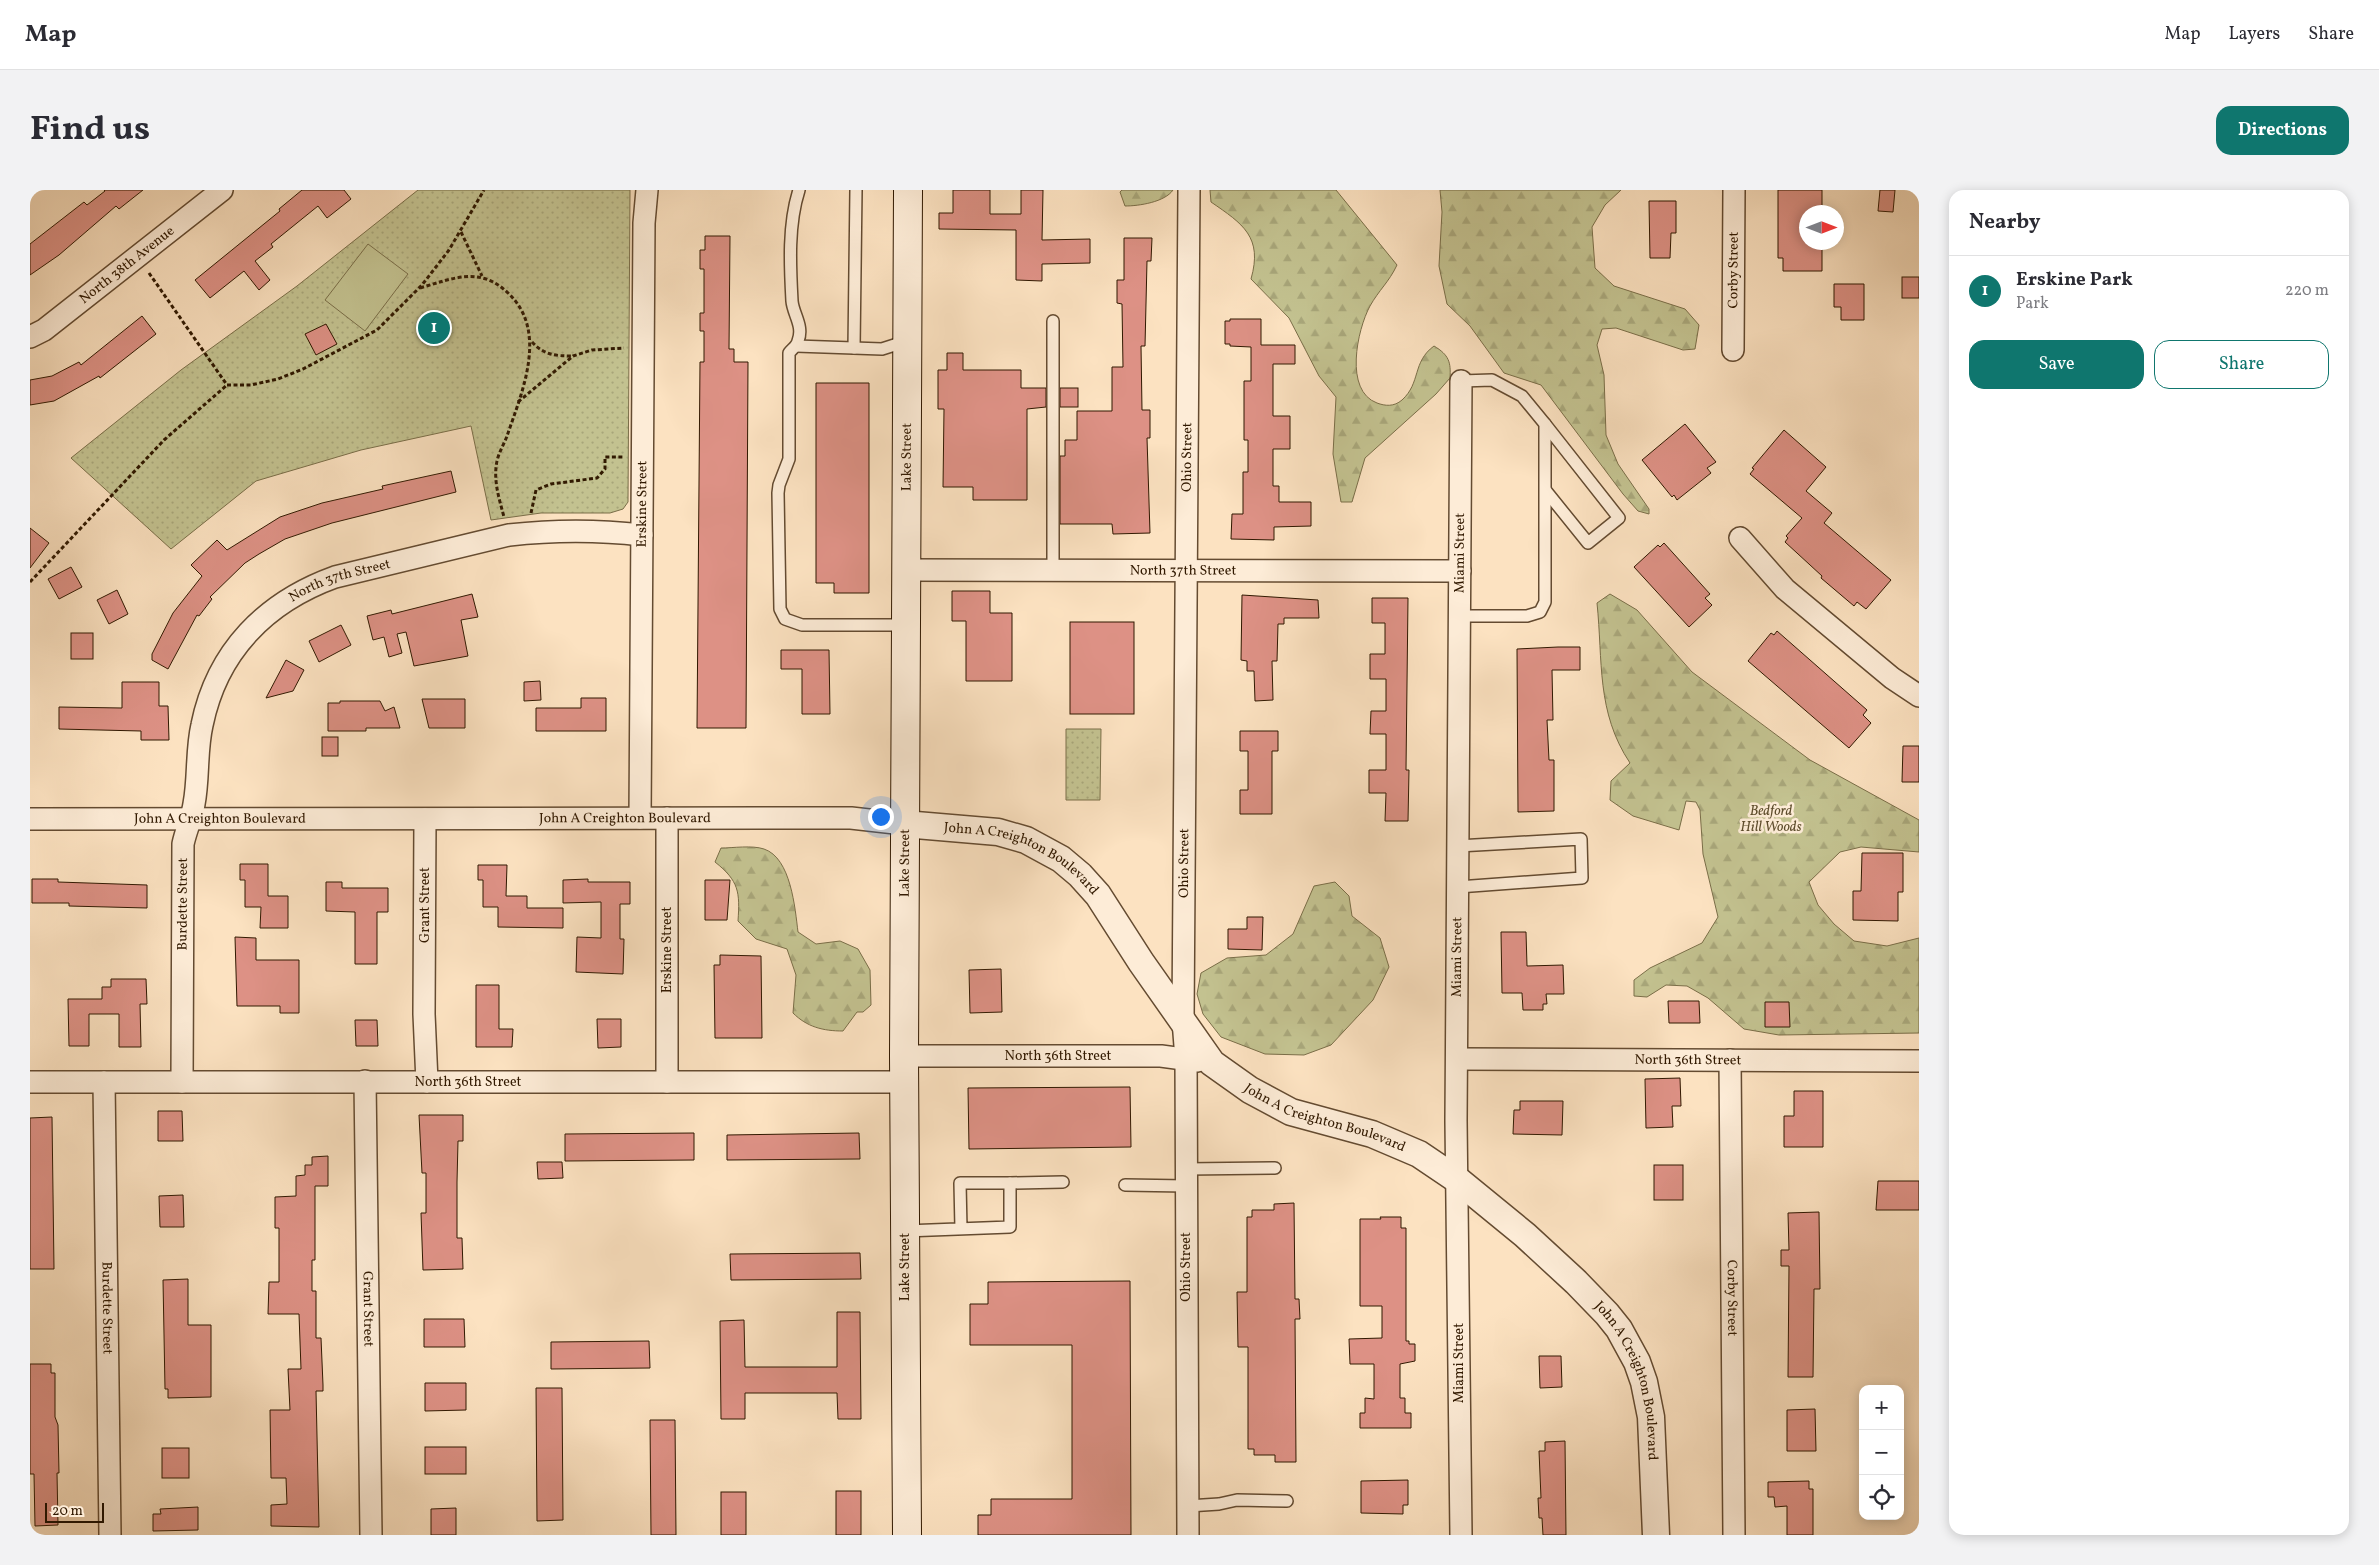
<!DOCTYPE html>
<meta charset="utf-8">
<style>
:root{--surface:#fff;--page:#f2f2f3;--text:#2b2b33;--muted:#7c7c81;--line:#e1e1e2;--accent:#0f766e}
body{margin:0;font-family:Vollkorn,serif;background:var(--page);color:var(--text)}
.controls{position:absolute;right:15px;bottom:15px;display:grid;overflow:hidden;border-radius:10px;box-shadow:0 2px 12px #0003}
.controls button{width:45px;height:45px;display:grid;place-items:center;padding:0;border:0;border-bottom:1px solid var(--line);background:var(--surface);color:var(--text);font:25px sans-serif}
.compass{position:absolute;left:1769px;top:15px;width:45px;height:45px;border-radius:50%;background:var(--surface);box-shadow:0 2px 12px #0003;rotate:90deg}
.scale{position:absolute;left:15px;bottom:12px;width:59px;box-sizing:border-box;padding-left:5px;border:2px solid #311901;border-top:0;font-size:14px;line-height:18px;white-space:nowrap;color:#311901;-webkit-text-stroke:4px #fdecd7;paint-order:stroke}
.you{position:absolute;left:850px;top:626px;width:18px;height:18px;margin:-12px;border:4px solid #fff;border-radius:50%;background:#1a73e8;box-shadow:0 0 0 8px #1a73e833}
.badge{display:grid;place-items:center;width:32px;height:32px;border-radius:50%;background:var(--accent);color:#fff;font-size:16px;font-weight:700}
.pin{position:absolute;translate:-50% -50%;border:2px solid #fff;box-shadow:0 1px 5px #0006}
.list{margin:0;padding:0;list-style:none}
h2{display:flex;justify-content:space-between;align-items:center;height:65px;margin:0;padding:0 20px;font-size:21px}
h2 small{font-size:16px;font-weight:400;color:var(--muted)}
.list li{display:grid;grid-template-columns:32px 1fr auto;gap:15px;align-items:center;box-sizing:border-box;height:70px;padding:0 20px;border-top:1px solid var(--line)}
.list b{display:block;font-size:19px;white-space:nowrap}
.list p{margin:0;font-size:16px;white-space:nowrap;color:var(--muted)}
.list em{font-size:16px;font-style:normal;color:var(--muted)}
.actions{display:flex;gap:10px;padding:15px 20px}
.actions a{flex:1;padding:11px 0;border:1px solid var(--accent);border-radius:15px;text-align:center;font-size:18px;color:var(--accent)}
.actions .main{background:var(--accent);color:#fff}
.icon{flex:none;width:28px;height:28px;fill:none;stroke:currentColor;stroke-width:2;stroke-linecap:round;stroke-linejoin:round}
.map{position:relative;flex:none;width:1889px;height:1345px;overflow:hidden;border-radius:15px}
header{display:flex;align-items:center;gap:30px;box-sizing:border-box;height:70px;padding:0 25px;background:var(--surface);border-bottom:1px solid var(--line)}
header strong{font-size:24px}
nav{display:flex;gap:28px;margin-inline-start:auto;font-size:18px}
.intro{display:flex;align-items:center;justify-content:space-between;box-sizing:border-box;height:120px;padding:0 30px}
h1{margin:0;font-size:35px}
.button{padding:12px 22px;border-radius:15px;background:var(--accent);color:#fff;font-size:18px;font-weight:700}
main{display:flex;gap:30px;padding:0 30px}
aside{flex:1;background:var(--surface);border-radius:15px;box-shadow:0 2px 12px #0003}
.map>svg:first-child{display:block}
.forest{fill:url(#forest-firs);stroke:#7a6e48}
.park{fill:url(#park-dots);stroke:#7a6e48}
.pitch{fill:#c3c290;stroke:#7a6e48}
.building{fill:#dd9185;stroke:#311901}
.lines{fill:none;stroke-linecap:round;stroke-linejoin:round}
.service-casing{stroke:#644b31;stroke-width:14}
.minor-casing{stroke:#644b31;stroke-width:24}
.tertiary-casing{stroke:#644b31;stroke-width:29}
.secondary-casing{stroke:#311901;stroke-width:30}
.path{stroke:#311901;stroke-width:3;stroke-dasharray:4 2.5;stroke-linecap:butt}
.service{stroke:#fdecd7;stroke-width:11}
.minor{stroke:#fdecd7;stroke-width:21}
.tertiary{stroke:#fdecd7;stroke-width:26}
.secondary{stroke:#fdecd7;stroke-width:28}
.labels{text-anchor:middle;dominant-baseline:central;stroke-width:5;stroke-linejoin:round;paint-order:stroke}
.street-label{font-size:14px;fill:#311901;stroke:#fdecd7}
.park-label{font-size:14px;font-style:italic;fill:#5d4c2c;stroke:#fdecd7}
</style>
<header>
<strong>Map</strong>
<nav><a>Map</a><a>Layers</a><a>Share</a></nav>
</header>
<div class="intro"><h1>Find us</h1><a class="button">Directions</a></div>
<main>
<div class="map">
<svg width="1889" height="1345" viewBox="0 0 1889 1345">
<defs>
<pattern id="forest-firs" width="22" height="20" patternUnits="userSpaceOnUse" patternTransform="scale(1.25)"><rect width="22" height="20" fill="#c3c290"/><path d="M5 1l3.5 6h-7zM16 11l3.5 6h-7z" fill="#a8a67a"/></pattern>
<pattern id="park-dots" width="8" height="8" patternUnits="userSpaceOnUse" patternTransform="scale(1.25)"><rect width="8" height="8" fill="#c3c290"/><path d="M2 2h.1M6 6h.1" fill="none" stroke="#a8a67a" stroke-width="1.8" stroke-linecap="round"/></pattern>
</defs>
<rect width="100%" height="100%" fill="#fce2c1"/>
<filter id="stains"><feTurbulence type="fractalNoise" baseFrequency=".004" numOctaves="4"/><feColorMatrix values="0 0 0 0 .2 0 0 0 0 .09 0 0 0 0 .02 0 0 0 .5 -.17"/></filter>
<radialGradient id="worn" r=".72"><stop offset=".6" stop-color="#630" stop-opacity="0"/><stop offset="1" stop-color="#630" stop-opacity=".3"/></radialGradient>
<g class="forest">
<path d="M1092,0H1143C1135,12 1109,16 1095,16L1090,2Z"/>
<path d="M1180,0H1306L1367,75C1359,92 1349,100 1340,116C1327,140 1314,201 1347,213C1355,216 1364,217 1372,210C1391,193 1382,172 1404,156C1419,165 1421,172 1420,188L1406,204L1335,268L1322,312H1311L1303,264L1306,207L1289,186L1259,128L1221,89C1233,47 1213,34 1181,12Z"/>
<path d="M1410,0H1591L1575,15L1562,37L1565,78L1584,96L1655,119L1669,135L1665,159L1653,160L1586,138L1572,139L1567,155L1574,185L1576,245L1588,274L1619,319V324L1608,321L1593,304L1511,195L1474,183L1440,136L1417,114L1409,76L1412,22Z"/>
<path d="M1580,404L1607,420L1662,482L1780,570L1889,630V662L1831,657L1810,662L1779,692L1788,715L1804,734L1824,751L1857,756L1889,748V843L1749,845L1714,839L1678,808L1657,796L1636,795L1617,807L1604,806V790L1620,778L1672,753L1688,727L1673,664L1670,620L1666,612L1656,611L1649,640L1603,626L1580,610L1581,591L1600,573C1566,522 1573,471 1567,413Z"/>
<path d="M691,658C703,658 722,655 734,659C761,668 765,718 768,742L786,754L810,751L828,759L840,780L841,815L833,822H827L813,841C793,841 777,837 763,823L766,785L757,759L726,749L708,731C710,702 709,691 685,672Z"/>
<path d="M1305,692L1319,706L1322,726L1350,748L1359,777L1343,810L1301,855L1274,865L1235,864L1191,847L1173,824L1167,804L1171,783L1197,768L1236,765L1263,744L1284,696Z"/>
</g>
<g class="park">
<path d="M388,0H600L598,312L593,319L580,323H511L461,330L441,236L331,260L226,291L141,359L41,268L151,180L267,96Z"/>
<path d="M1036,539H1071L1070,610H1036Z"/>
</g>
<path class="pitch" d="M338,54L378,84L335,141L295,110Z"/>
<g class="building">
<path d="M74,0H113L89,19L86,16L29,65L0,85V54L54,12L57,15L75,1Z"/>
<path d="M272,0H314L321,9L297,28L288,16L241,54L243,57L225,71L240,90L229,100L214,81L180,108L165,90L250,21L249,19Z"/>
<path d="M923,0H960V24H991V0H1013L1012,50L1060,49V73L1012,74V91L986,90V40L909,39V23H923Z"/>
<path d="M1748,0H1792V22H1776V52H1792V81H1753V68H1748Z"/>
<path d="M1850,0H1865L1863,22L1848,21Z"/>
<path d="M1619,11H1646V43H1641L1640,68H1620Z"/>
<path d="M675,46H700L699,159H704V172H718L716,538H667L670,172H674V141H670V123H674V79H670V60H675Z"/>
<path d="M1094,48H1122L1121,71H1117L1115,156H1111L1112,220H1120V248H1117L1120,343L1083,344L1082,334H1030V266H1035V250H1047V221H1082V177H1093L1092,114L1087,113V90H1094Z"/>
<rect x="1872" y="87" width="17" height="21"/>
<path d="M1804,94H1834V130H1811V117H1804Z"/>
<path d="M112,126L126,144L70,188L69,186L24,211L0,215V190L22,186L49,172L51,175Z"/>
<path d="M1200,129H1231V155H1265V174H1243V226H1260V259H1243V296H1249V312H1281V336L1244,337V350L1201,349L1202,324H1213V282H1218V250H1214V191H1221V157L1200,156V154H1195V131H1200Z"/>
<path d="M296,134L307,154L286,165L275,144Z"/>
<path d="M917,163H933V180H991V198H1016V217L997,219V310H943V297H913L914,219H908V180H917Z"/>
<path d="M786,193H839V403H804V393H786Z"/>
<rect x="1030" y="198" width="18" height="19"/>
<path d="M1655,234L1686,272L1677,278L1681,283L1647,310L1644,305L1642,307L1612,270Z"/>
<path d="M1754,240L1796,277L1776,301L1802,323L1794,333L1861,390L1836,419L1827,412L1824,416L1791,388L1792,386L1755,352L1758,348L1756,346L1772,328L1720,284L1724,279L1722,278Z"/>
<path d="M421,281L426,302L302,333L255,349L229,364L215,373L180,407L182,409L169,426L167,425L138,479L122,470V464L143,423L172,386L161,375L187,350L197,360L250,327L292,313L353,299L352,296Z"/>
<path d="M0,338L19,353L0,378Z"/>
<path d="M1634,353L1680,404L1675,408L1682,415L1659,437L1604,377L1628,355L1630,357Z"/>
<path d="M41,377L52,397L29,409L18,389Z"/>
<path d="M87,400L98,424L79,434L67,410Z"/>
<path d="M922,401H960V423H982V491H936V431H922Z"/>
<path d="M442,404L448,427L431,430L438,466L384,476L376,442L367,444L372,463L359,467L354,447L343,450L337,426L361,420L362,424Z"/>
<path d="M1212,405L1288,410L1289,428H1254V434H1248L1247,471H1242L1243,510L1225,511L1224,481H1217V471L1211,470Z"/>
<path d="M1342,408H1378L1376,580H1379L1378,631H1355L1356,603H1339V580H1356V544H1340L1341,521H1356V489H1340V464H1355V433H1342Z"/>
<rect x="1040" y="432" width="64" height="92"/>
<path d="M311,435L321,455L289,472L279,451Z"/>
<path d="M1747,441L1837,520L1833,525L1841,533L1819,558L1718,471L1741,443L1744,445Z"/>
<rect x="41" y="443" width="22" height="26"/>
<path d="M1528,457H1550V480H1522L1523,530H1517L1519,570H1524V621L1488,622L1487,459Z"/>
<path d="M751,460H799L800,524H772V479H751Z"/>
<path d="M256,470L274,480L263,501L236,508Z"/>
<path d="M510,491L511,510L494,511V492Z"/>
<path d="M92,492H129V516H138L139,550H111V541L29,539V517L92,518Z"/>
<path d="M551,508H576V541H506V518H551Z"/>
<path d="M392,509H435V538H399Z"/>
<path d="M310,511H350L355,521L364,517L370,538H336V541H298V513H310Z"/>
<path d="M1210,541H1248V561H1242V624H1210V600H1218V561H1210Z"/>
<rect x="292" y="547" width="16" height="19"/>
<path d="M1873,556H1889V592H1872Z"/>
<path d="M1832,663H1873V702H1868V731L1823,730V701H1831Z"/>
<path d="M210,674H238V706H258V738H230L231,717H215V690H210Z"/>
<path d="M448,675H477L476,706H497V718H533V738L468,737V717H453V690H448Z"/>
<path d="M2,689H28V692L117,695V718L39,716V713H2Z"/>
<path d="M558,689V692H600V714H590V749H594L593,784L546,782L547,747L571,748V712L533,713V690Z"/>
<path d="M675,690H700L697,730H675Z"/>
<path d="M296,692H312V698H358V722H347V774H325V722L296,721Z"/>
<path d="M1217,727H1233L1232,760L1198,759V739H1217Z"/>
<path d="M1471,742H1496L1497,776L1533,775L1534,804H1516L1517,814H1513V820H1493L1492,803H1472Z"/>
<path d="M205,747L226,748V770H269V823H250V816H207Z"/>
<path d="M690,765L731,766L732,848H685L684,775H690Z"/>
<path d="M971,779L972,822L940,823L939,780Z"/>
<path d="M81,789H116L117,814H110L111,857H89V824H59V856H39L38,809H72V797H81Z"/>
<path d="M446,795H469V839H483L482,857H446Z"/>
<path d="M1638,811H1669L1670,833H1639Z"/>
<path d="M1735,812H1759L1760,837H1735Z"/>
<path d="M567,829H591V857L568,858Z"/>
<path d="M325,830H347L348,856H326Z"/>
<path d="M1650,888L1651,916H1642L1643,937L1616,938L1615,889Z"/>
<path d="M1100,897L1101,957L939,959L938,898Z"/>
<path d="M1764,901H1793V957H1754V926H1764Z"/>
<path d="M1490,911H1533L1532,945L1483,944L1484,920H1490Z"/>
<path d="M128,921H152L153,951H128Z"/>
<path d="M389,925H433V951H428L427,992V1048H432L433,1079L393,1080L391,1023H396V983H392Z"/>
<path d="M22,927L24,1079H0V928Z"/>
<path d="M664,943V970L535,971V944Z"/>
<path d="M829,943L830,969L697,970V945Z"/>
<path d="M298,966V996H285V1070H282V1101H286V1148H291L293,1195V1201H286L289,1337L241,1336V1315L257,1314L256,1288H241L240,1220H260L258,1179H271L269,1124H238L239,1092H249V1038H245V1007L266,1006V986L275,985V975H282V967Z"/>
<path d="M507,972H532L533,988L508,989Z"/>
<rect x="1624" y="975" width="29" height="35"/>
<path d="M1848,991H1889V1020H1846Z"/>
<path d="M153,1005L154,1037H130L129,1006Z"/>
<path d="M1264,1013L1265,1109H1269L1270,1129H1265L1266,1272H1245V1265H1224V1259H1218V1157H1208L1207,1102H1217V1027H1222V1020H1244V1014Z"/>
<path d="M1789,1022L1790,1099H1784L1783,1187H1758L1759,1076H1751V1060H1759L1758,1023Z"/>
<path d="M1350,1027H1371V1038H1376V1151H1379V1154H1385V1171L1370,1174V1208H1375V1223H1381V1238H1330V1223H1335V1208L1344,1209V1174H1320L1319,1149L1352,1148V1116H1330V1029H1351Z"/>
<path d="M830,1063L831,1089L701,1090L700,1064Z"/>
<path d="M158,1089V1135H181V1207L138,1208V1199H135L133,1090Z"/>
<path d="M1100,1091L1101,1345H948V1325H961V1309H1042V1155H940V1114H958V1092Z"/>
<path d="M807,1122H830L831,1229H808L807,1203H715V1229H691L690,1131L714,1130L715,1177H807Z"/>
<path d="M394,1129H434L435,1157H394Z"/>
<path d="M619,1151L620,1178L521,1179V1152Z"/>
<path d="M1509,1166H1531L1532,1197L1510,1198Z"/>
<path d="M0,1174H21V1183H25V1227L28,1235L29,1283H27L28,1335L5,1336L4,1284H0Z"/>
<path d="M395,1193H436V1220L395,1221Z"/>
<path d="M506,1198H532L533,1330L507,1331Z"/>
<path d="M1785,1219L1786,1261H1757V1220Z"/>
<path d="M620,1230H645L646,1345H621Z"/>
<path d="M1535,1251L1536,1345H1513L1512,1328H1509L1508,1308H1511L1509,1261H1515V1252Z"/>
<rect x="395" y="1257" width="41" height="27"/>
<rect x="132" y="1258" width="27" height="30"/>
<path d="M1378,1290V1315H1373V1324L1331,1323V1291Z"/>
<path d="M1779,1291V1299H1783V1345H1757V1316L1745,1317L1744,1307H1738V1292Z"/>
<rect x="806" y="1301" width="25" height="44"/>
<rect x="691" y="1302" width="25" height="43"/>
<path d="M168,1317V1340L123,1341V1324H131L130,1319Z"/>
<path d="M426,1318V1345H401V1319Z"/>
</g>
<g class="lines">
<g class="service-casing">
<g id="service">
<path d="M769,0C758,34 760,75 762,111C763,124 774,136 768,151C767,156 762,159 759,163V269L749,295L748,303L750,419L755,429L772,435H875"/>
<path d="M1023,131V380"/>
<path d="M766,156L852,159L877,151"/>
<path d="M824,158L826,0"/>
<path d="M1515,234L1589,328L1558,353L1516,301"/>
<path d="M1429,426H1497L1510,422L1515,412V234L1492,206L1462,190L1431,191"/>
<path d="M1428,697L1552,688L1551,649L1428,656"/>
<path d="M1156,979L1245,978"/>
<path d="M980,993L1033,992"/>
<path d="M1095,995L1156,996"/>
<path d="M875,1041L980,1037V993H930L931,1039"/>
<path d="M1158,1316L1189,1314L1207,1310L1257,1311"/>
</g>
</g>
<g class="minor-casing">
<g id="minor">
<path id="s1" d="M0,147L14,140L192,0"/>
<path id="s2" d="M1703,160L1704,0"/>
<path d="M1710,348L1755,399L1862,488L1889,506"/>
<path id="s3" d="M875,380L1430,381"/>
<path id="s4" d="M610,628L614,33L617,0"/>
<path id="s5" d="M0,629L821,628L874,634"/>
<path d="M395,629L394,824L397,892"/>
<path id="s6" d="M874,866H1131L1168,871"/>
<path id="s7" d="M1427,869L1889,871"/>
<path id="s8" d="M1700,870L1704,1345"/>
<path id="s9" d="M335,891L341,1345"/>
<path id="s10" d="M0,892H874"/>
<path id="s11" d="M74,892L80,1345"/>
<path id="s12" d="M152,892L153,654C156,640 162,628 164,614C169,588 166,561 172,535C187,461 236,412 305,387L479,345C523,340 569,340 612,345"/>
<path d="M637,892V628"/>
<path id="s13" d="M1158,1345L1156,869L1153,830L1159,0"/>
<path id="s14" d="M1431,1345L1426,931L1431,191"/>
</g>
</g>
<g class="tertiary-casing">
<g id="tertiary">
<path id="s15" d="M874,634L968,642L996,650L1031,669L1050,685L1068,705L1111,772L1182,873L1220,900L1261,922L1342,944L1389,964L1429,991L1495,1045L1546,1092L1577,1124L1589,1139L1607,1172L1614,1192L1621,1227L1626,1345"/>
</g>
</g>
<g class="secondary-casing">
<g id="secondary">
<path id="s16" d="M877,1345L874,866L878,0"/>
</g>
</g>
<g class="path">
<path d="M431,42L452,86"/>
<path d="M119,83L197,195H221L248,189L273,179L347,140L392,95L419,60L454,0"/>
<path d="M390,98C424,88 450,76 478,103C519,141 492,202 477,246C474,254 469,262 467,271C463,290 469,308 474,327"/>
<path d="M502,152C514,165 525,166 543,166"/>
<path d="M488,212L543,166L562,160L594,158"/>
<path d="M501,323L506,300L521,294L567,288L575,279V267H593"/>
<path d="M0,392L134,250L197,195"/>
</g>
<use href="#service" class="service"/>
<use href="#minor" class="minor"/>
<use href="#tertiary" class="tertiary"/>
<use href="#secondary" class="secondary"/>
</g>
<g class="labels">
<g class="street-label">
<text stroke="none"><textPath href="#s1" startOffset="121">North 38th Avenue</textPath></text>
<text stroke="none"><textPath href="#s2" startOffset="80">Corby Street</textPath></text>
<text stroke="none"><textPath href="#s16" startOffset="1078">Lake Street</textPath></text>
<text stroke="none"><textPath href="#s13" startOffset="1078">Ohio Street</textPath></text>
<text stroke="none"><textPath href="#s4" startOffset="314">Erskine Street</textPath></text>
<text stroke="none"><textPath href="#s14" startOffset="982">Miami Street</textPath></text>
<text stroke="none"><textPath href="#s3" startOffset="278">North 37th Street</textPath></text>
<text stroke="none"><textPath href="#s12" startOffset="571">North 37th Street</textPath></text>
<text stroke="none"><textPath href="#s5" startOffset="595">John A Creighton Boulevard</textPath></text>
<text stroke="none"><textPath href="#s5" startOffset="190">John A Creighton Boulevard</textPath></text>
<text stroke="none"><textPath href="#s15" startOffset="126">John A Creighton Boulevard</textPath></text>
<text stroke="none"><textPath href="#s16" startOffset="672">Lake Street</textPath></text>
<text stroke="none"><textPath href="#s13" startOffset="672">Ohio Street</textPath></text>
<text stroke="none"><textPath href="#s12" startOffset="178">Burdette Street</textPath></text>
<text transform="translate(395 715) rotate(-90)">Grant Street</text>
<text transform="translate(637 760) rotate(-90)">Erskine Street</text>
<text stroke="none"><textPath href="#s14" startOffset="578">Miami Street</textPath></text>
<text stroke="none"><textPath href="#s6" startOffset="154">North 36th Street</textPath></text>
<text stroke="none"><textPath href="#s7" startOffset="231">North 36th Street</textPath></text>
<text stroke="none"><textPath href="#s10" startOffset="438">North 36th Street</textPath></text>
<text stroke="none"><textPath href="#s15" startOffset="545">John A Creighton Boulevard</textPath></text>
<text transform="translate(875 1077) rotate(-90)">Lake Street</text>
<text transform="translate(1156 1077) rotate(-90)">Ohio Street</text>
<text stroke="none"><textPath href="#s8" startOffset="238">Corby Street</textPath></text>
<text stroke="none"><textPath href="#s9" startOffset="228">Grant Street</textPath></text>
<text stroke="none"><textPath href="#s11" startOffset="226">Burdette Street</textPath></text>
<text transform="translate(1429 1173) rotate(-90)">Miami Street</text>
<text stroke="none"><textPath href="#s15" startOffset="965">John A Creighton Boulevard</textPath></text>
</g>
<g class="park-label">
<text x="1741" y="621">Bedford<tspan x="1741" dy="16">Hill Woods</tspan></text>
</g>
</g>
<rect width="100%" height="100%" filter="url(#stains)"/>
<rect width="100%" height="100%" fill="url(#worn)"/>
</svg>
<div class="controls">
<button>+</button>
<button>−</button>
<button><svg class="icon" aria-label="locate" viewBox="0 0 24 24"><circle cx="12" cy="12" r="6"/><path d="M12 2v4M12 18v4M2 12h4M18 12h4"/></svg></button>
</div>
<svg class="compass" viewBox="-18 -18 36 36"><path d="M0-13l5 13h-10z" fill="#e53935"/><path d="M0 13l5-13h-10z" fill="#7c7c81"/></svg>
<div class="scale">20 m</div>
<div class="you"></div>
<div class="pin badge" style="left:404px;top:138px">1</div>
</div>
<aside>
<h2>Nearby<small></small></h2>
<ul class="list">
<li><span class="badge">1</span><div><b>Erskine Park</b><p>Park</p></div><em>220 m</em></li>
</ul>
<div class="actions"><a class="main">Save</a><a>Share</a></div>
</aside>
</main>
